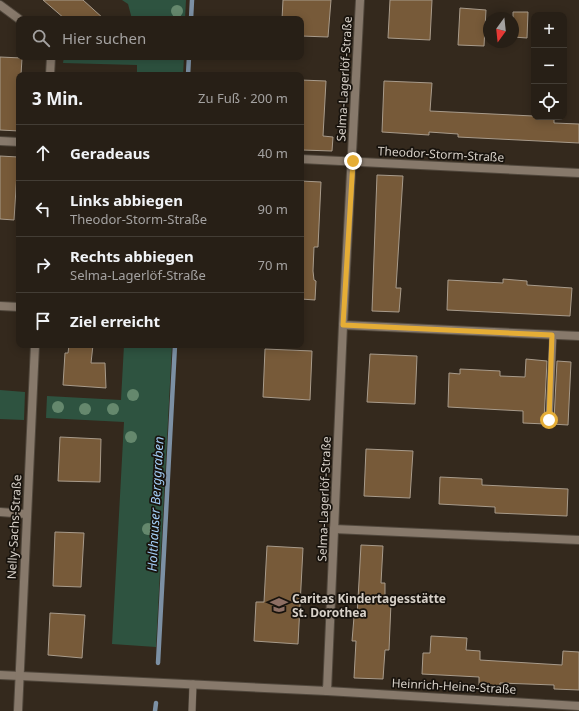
<!DOCTYPE html>
<html lang="de">
<meta charset="utf-8">
<style>
:root{--surface:#271f16;--page:#2f271f;--text:#f1f3f6;--muted:#a4a2a1;--line:#433d35}
body{margin:0;font-family:"Noto Sans",sans-serif;background:var(--page);color:var(--text)}
.controls{position:absolute;right:12px;top:12px;display:grid;overflow:hidden;border-radius:8px;box-shadow:0 2px 10px #0003}
.controls button{width:36px;height:36px;display:grid;place-items:center;padding:0;border:0;border-bottom:1px solid var(--line);background:var(--surface);color:var(--text);font:20px sans-serif}
.compass{position:absolute;left:483px;top:12px;width:36px;height:36px;border-radius:50%;background:var(--surface);box-shadow:0 2px 10px #0003;rotate:195deg}
.stop{position:absolute;width:12px;height:12px;margin:-9px;border:3px solid #e5ad36;border-radius:50%;background:#fff}
.stop.end{background:#e5ad36;border-color:#fff;box-shadow:0 1px 4px #0008}
.list{margin:0;padding:0;list-style:none}
h2{display:flex;justify-content:space-between;align-items:center;height:52px;margin:0;padding:0 16px;font-size:17px}
h2 small{font-size:13px;font-weight:400;color:var(--muted)}
.list li{display:grid;grid-template-columns:26px 1fr auto;gap:12px;align-items:center;box-sizing:border-box;height:56px;padding:0 16px;border-top:1px solid var(--line)}
.list b{display:block;font-size:15px;white-space:nowrap}
.list p{margin:0;font-size:13px;white-space:nowrap;color:var(--muted)}
.list em{font-size:13px;font-style:normal;color:var(--muted)}
.icon{flex:none;width:22px;height:22px;fill:none;stroke:currentColor;stroke-width:2;stroke-linecap:round;stroke-linejoin:round}
.map{position:relative;flex:none;width:579px;height:711px;overflow:hidden}
.search{position:absolute;background:var(--surface);box-shadow:0 2px 10px #0003;left:16px;top:16px;width:288px;height:44px;display:flex;align-items:center;gap:10px;box-sizing:border-box;padding:0 14px;border-radius:8px;color:var(--muted);font-size:15px}
.panel{position:absolute;background:var(--surface);box-shadow:0 2px 10px #0003;left:16px;top:72px;width:288px;height:276px;border-radius:8px}
.map>svg:first-child{display:block}
.green{fill:#2e5340}
.lines{fill:none;stroke-linecap:round;stroke-linejoin:round}
.stream{stroke:#7c90a4;stroke-width:4.5}
.building{fill:#775a39;stroke:#a89b8b}
.service-casing{stroke:#50473c;stroke-width:8}
.minor-casing{stroke:#50473c;stroke-width:10}
.service{stroke:#87796b;stroke-width:7}
.minor{stroke:#87796b;stroke-width:8}
.tree{fill:#65886d}
.route{stroke:#e5ad36;stroke-width:5}
.labels{text-anchor:middle;dominant-baseline:central;stroke-width:3.5;stroke-linejoin:round;paint-order:stroke}
.street-label{font-size:12px;fill:#d7d0c8;stroke:#18130d}
.poi-label{font-size:12px;font-weight:bold;fill:#d7d0c8;stroke:#18130d;text-anchor:start}
.water-label{font-size:13px;font-style:italic;fill:#a2ccf5;stroke:#18130d}
</style>
<div class="map">
<svg width="579" height="711" viewBox="0 0 579 711">
<rect width="100%" height="100%" fill="#34291d"/>
<g class="green">
<path d="M122,0H186L185,19H132L128,4Z"/>
<path d="M64,57H184L183,75H137V65L63,63Z"/>
<path d="M124,345H172L156,647L112,644L124,422L46,418L47,396L121,400Z"/>
<path d="M0,390L25,392L24,420L0,419Z"/>
</g>
<g class="lines">
<g class="stream">
<path d="M191,19L192,0"/>
<path d="M188,75L189,57"/>
<path d="M158,663L175,345"/>
<path d="M155,711L156,703"/>
</g>
</g>
<g class="building">
<path d="M43,0H83L104,19H65Z"/>
<path d="M283,0H331L328,37L301,36V19H282Z"/>
<path d="M390,0H432L430,40L388,38Z"/>
<path d="M460,8L486,10L484,46L458,45Z"/>
<path d="M513,12H528L527,38L513,37Z"/>
<path d="M0,57L22,58L21,75H19V131L0,130Z"/>
<path d="M301,80L326,81L323,136L333,137L332,151L302,150L303,127H301Z"/>
<path d="M384,81L432,83L430,111L554,117V123L579,124V143L458,137V134L429,132V135L382,132Z"/>
<path d="M0,156L18,157L14,220L0,219Z"/>
<path d="M377,175L403,176L396,288H401L399,312L372,311Z"/>
<path d="M301,181L321,182L318,247H314L313,271L314,280L316,281L315,300L301,299Z"/>
<path d="M503,279L527,281V285L572,288L570,316L447,310L448,280L503,283Z"/>
<path d="M69,345H93L91,363H105L106,388L63,385L65,353H68Z"/>
<path d="M265,349L312,351L310,400L263,397Z"/>
<path d="M370,354L417,356L415,404L367,402Z"/>
<path d="M526,359L547,361L544,420L546,424L523,423V411L448,407L449,373L460,374V369L500,371V376L525,377Z"/>
<path d="M557,361L571,362L568,425L551,424L554,420Z"/>
<path d="M60,437L101,439L100,482L58,481Z"/>
<path d="M366,449L413,451L410,498L364,496Z"/>
<path d="M440,477L482,479V485L568,489L567,516L495,513V507L439,504Z"/>
<path d="M55,532L84,533L81,587L53,586Z"/>
<path d="M361,545L383,546L381,583H385V603H391L389,650H385L383,679L354,678L356,641H352L354,617H357Z"/>
<path d="M267,546L303,548L298,644L254,641L256,602H264Z"/>
<path d="M50,613L85,615L82,658L48,655Z"/>
<path d="M431,636L467,638L466,650L480,651V660L562,665L563,651L579,652V690L554,689V685L500,683V686L479,685V677L422,674L423,653H430Z"/>
</g>
<g class="lines">
<g class="service-casing">
<g id="service">
<path d="M549,420L553,335"/>
<path d="M192,711L193,684"/>
</g>
</g>
<g class="minor-casing">
<g id="minor">
<path d="M0,5L19,19"/>
<path d="M50,75L51,57"/>
<path d="M0,141L19,142"/>
<path d="M301,159L579,173"/>
<path d="M0,306L19,307"/>
<path d="M343,325L579,336"/>
<path d="M0,512L26,514"/>
<path d="M334,529L579,540"/>
<path d="M0,675L327,691L343,325L360,0"/>
<path d="M327,691L579,706"/>
<path d="M18,711L35,345"/>
</g>
</g>
<use href="#service" class="service"/>
<use href="#minor" class="minor"/>
</g>
<g class="tree">
<circle cx="177" cy="11" r="6"/>
<circle cx="133" cy="395" r="6"/>
<circle cx="58" cy="407" r="6"/>
<circle cx="85" cy="409" r="6"/>
<circle cx="113" cy="409" r="6"/>
<circle cx="131" cy="437" r="6"/>
<circle cx="148" cy="529" r="6"/>
</g>
<g class="lines">
<path class="route" d="M353,161L343,325L552,335L549,420"/>
</g>
<defs>
<g id="school-bare" transform="scale(1.38)"><path d="M0-5L7-2L0 1L-7-2ZM-4 1L0 2.5L4 1V4Q0 6-4 4Z" fill="#8d6e63" stroke="#18130d" stroke-width="2.5" paint-order="stroke"/></g>
</defs>
<g fill-rule="evenodd">
<use href="#school-bare" x="279" y="605"/>
</g>
<g class="labels">
<g class="street-label">
<text transform="translate(344 79) rotate(-87)">Selma-Lagerlöf-Straße</text>
<text transform="translate(441 154) rotate(3)">Theodor-Storm-Straße</text>
<text transform="translate(324 499) rotate(-88)">Selma-Lagerlöf-Straße</text>
<text transform="translate(14 527) rotate(-87)">Nelly-Sachs-Straße</text>
<text transform="translate(454 686) rotate(3)">Heinrich-Heine-Straße</text>
</g>
<g class="poi-label">
<text x="292" y="598">Caritas Kindertagesstätte<tspan x="292" dy="14">St. Dorothea</tspan></text>
</g>
<g class="water-label">
<text transform="translate(155 504) rotate(-87)">Holthauser Berggraben</text>
</g>
</g>
</svg>
<div class="controls">
<button>+</button>
<button>−</button>
<button><svg class="icon" aria-label="locate" viewBox="0 0 24 24"><circle cx="12" cy="12" r="6"/><path d="M12 2v4M12 18v4M2 12h4M18 12h4"/></svg></button>
</div>
<svg class="compass" viewBox="-18 -18 36 36"><path d="M0-13l5 13h-10z" fill="#e53935"/><path d="M0 13l5-13h-10z" fill="#a4a2a1"/></svg>
<div class="stop" style="left:549px;top:420px"></div>
<div class="stop end" style="left:353px;top:161px"></div>
<div class="search"><svg class="icon" aria-label="search" viewBox="0 0 24 24"><circle cx="10" cy="10" r="6"/><path d="M15 15l6 6"/></svg>Hier suchen</div>
<section class="panel">
<h2>3 Min.<small>Zu Fuß · 200 m</small></h2>
<ul class="list">
<li><svg class="icon" aria-label="ahead" viewBox="0 0 24 24"><path d="M12 20V5M6 11l6-6 6 6"/></svg><div><b>Geradeaus</b></div><em>40 m</em></li>
<li><svg class="icon" aria-label="left" viewBox="0 0 24 24"><path d="M17 20v-9H6M10 6l-5 5 5 5"/></svg><div><b>Links abbiegen</b><p>Theodor-Storm-Straße</p></div><em>90 m</em></li>
<li><svg class="icon" aria-label="right" viewBox="0 0 24 24"><path d="M7 20v-9h11M14 6l5 5-5 5"/></svg><div><b>Rechts abbiegen</b><p>Selma-Lagerlöf-Straße</p></div><em>70 m</em></li>
<li><svg class="icon" aria-label="arrive" viewBox="0 0 24 24"><path d="M6 21V4h12l-3 4 3 4H6"/></svg><div><b>Ziel erreicht</b></div></li>
</ul>
</section>
</div>
